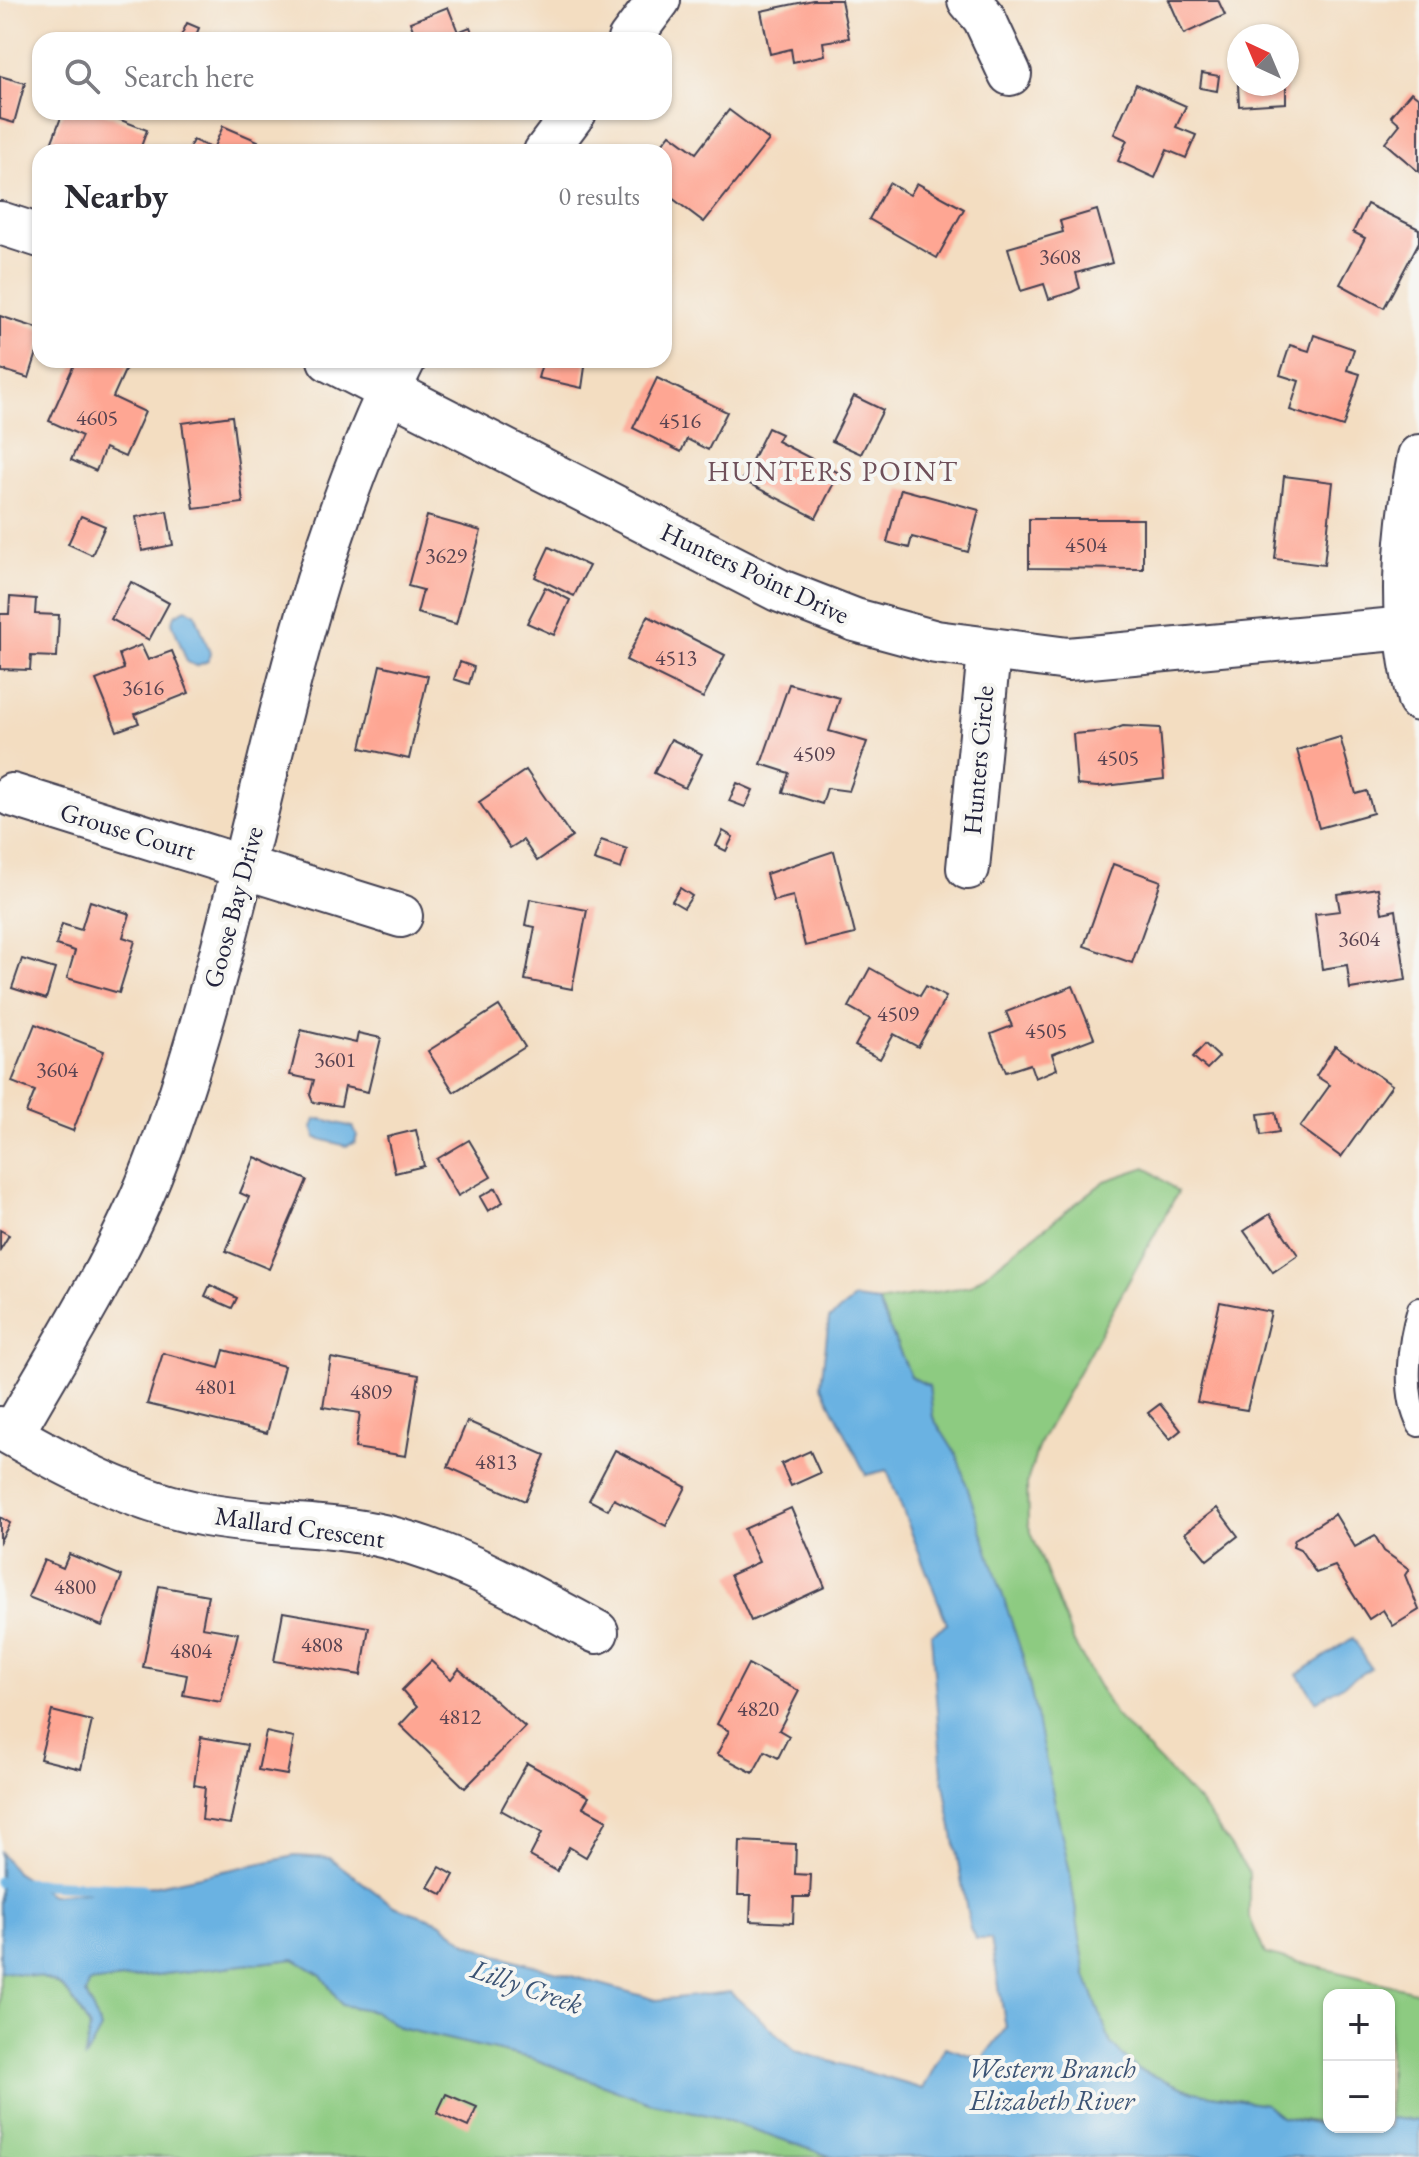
<!DOCTYPE html>
<meta charset="utf-8">
<style>
:root{--surface:#fff;--page:#f7f7f7;--text:#2b2b33;--muted:#7c7c81;--line:#e1e1e2}
body{margin:0;font-family:"EB Garamond",serif;background:var(--page);color:var(--text)}
.controls{position:absolute;right:24px;bottom:24px;display:grid;overflow:hidden;border-radius:16px;box-shadow:0 2px 6px #0004}
.controls button{width:72px;height:72px;display:grid;place-items:center;padding:0;border:0;border-bottom:2px solid var(--line);background:var(--surface);color:var(--text);font:40px sans-serif}
.compass{position:absolute;left:1227px;top:24px;width:72px;height:72px;border-radius:50%;background:var(--surface);box-shadow:0 2px 6px #0004;rotate:316deg}
.list{margin:0;padding:0;list-style:none}
h2{display:flex;justify-content:space-between;align-items:center;height:104px;margin:0;padding:0 32px;font-size:34px}
h2 small{font-size:26px;font-weight:400;color:var(--muted)}
.icon{flex:none;width:44px;height:44px;fill:none;stroke:currentColor;stroke-width:2;stroke-linecap:round;stroke-linejoin:round}
.map{position:relative;flex:none;width:1419px;height:2157px;overflow:hidden}
.search{position:absolute;background:var(--surface);box-shadow:0 2px 6px #0004;left:32px;top:32px;width:640px;height:88px;display:flex;align-items:center;gap:20px;box-sizing:border-box;padding:0 28px;border-radius:24px;color:var(--muted);font-size:30px}
.panel{position:absolute;background:var(--surface);box-shadow:0 2px 6px #0004;left:32px;top:144px;width:640px;height:224px;border-radius:24px}
.map>svg:first-child{display:block}
.green{fill:#8dcb81;stroke:#58765e;stroke-width:2}
.water{fill:#6bb2e2;stroke:#466a8e;stroke-width:2}
.lines{fill:none;stroke-linecap:round;stroke-linejoin:round}
.stream{stroke:#6bb2e2;stroke-width:11}
.building{fill:#fea693}
.service-casing{stroke:#413e4f;stroke-width:26}
.minor-casing{stroke:#413e4f;stroke-width:46}
.service{stroke:#fff;stroke-width:22}
.minor{stroke:#fff;stroke-width:42}
.labels{text-anchor:middle;dominant-baseline:central;stroke-width:8;stroke-linejoin:round;paint-order:stroke}
.number-label{font-size:22px;fill:#594351}
.street-label{font-size:26px;fill:#22223b;stroke:#f6f6f2}
.neighbourhood-label{font-size:28px;letter-spacing:2px;fill:#6f505a;stroke:#f6f6f2}
.water-label{font-size:28px;font-style:italic;fill:#3c5475;stroke:#f6f6f2}
</style>
<div class="map">
<svg width="1419" height="2157" viewBox="0 0 1419 2157">
<rect width="100%" height="100%" fill="#f6f6f2"/>
<filter id="ink" filterUnits="userSpaceOnUse"><feTurbulence type="fractalNoise" baseFrequency=".0125" numOctaves="2"/><feDisplacementMap in="SourceGraphic" scale="16" xChannelSelector="R" yChannelSelector="G"/><feConvolveMatrix kernelMatrix="1 2 1 2 8 2 1 2 1" color-interpolation-filters="sRGB"/></filter>
<filter id="wash" filterUnits="userSpaceOnUse"><feTurbulence type="fractalNoise" baseFrequency=".006" numOctaves="4" result="noise"/><feDisplacementMap in="SourceGraphic" scale="32" xChannelSelector="R" yChannelSelector="G"/><feGaussianBlur stdDeviation="1.8" result="paint"/><feColorMatrix in="noise" values="0 0 0 0 0 0 0 0 0 0 0 0 0 0 0 0 0 1.4 0 .05"/><feComposite in="paint" operator="in"/></filter>
<g filter="url(#wash)">
<rect width="100%" height="100%" fill="#f3ddc1"/>
<g class="green">
<path d="M1146,1167L1178,1192L1040,1442L1027,1482L1028,1524L1074,1643L1115,1715L1201,1804L1249,1873V1916L1265,1954L1419,1992V2121L1389,2118V1995H1329V2124L1281,2117L1265,2104L1193,2092L1137,2069L1111,2044L1086,1976L1069,1868L957,1456L933,1418L929,1386L911,1377L878,1302L970,1286L1105,1181Z"/>
<path d="M294,1959L321,1975L342,2005L374,2011L400,2028L534,2059L649,2102L721,2118L832,2157H0V1971C60,1980 59,1975 90,2028L85,2057L101,2029L86,1994L88,1983Z"/>
</g>
<g class="water">
<path d="M186,609L195,613L210,653L208,661L196,666L187,662L172,622L176,614Z"/>
<path d="M321,1119L353,1127L357,1135L355,1143L346,1146L316,1138L312,1128L315,1120Z"/>
<path d="M854,1299L878,1302L911,1377L929,1386L933,1418L957,1456L1024,1660L1069,1868L1086,1976L1111,2044L1137,2069L1193,2092L1265,2104L1281,2117L1329,2127H1389V2118L1419,2121V2157H832L721,2118L649,2102L534,2059L400,2028L374,2011L342,2005L321,1975L294,1959L89,1983L86,1994L101,2029L84,2060L90,2028C60,1975 59,1980 0,1971V1852L15,1872L51,1895L153,1886L295,1856L330,1858L394,1906L440,1922L467,1943L497,1955L657,2000L730,1992L796,2051L923,2089L945,2047L982,2059L1006,2028L991,1939H976L970,1928L942,1773L931,1634L947,1624L887,1470L866,1475L821,1384L829,1319Z"/>
<path d="M1353,1638L1371,1668L1316,1701L1298,1674Z"/>
</g>
<g class="lines">
<path class="stream" d="M0,1882L143,1889"/>
</g>
<g id="blocks">
<g class="building">
<path d="M813,0H841L849,38L823,42L825,55L793,62L791,49L770,54L761,11Z"/>
<path d="M1169,0H1218L1225,15L1184,34Z"/>
<path d="M448,7L458,32L470,27L475,40H417L410,22Z"/>
<path d="M187,23L199,28L194,40H179Z"/>
<path d="M1202,73L1219,76L1217,91L1200,88Z"/>
<path d="M0,76L25,83L14,123L0,119Z"/>
<path d="M1136,84L1186,106L1176,127L1196,135L1186,158L1167,150L1155,178L1118,161L1127,140L1114,134Z"/>
<path d="M1238,84H1286V103L1239,106Z"/>
<path d="M1411,92L1419,98V172L1385,143L1400,124L1391,116Z"/>
<path d="M729,110L769,140L704,222L664,192V152H656L670,134L696,153Z"/>
<path d="M63,112H100L147,130L139,152H64L50,147Z"/>
<path d="M223,126L258,141L253,152H187L193,140L213,149Z"/>
<path d="M889,183L910,195L917,183L964,209L937,258L869,219Z"/>
<path d="M1367,204L1419,229V242L1384,308L1340,284L1365,238L1353,232Z"/>
<path d="M1097,210L1112,263L1076,273L1080,288L1072,292L1049,299L1044,284L1021,291L1008,248L1063,232L1060,221Z"/>
<path d="M0,316L40,329V343L29,378L0,369Z"/>
<path d="M1314,335L1354,349L1347,370L1360,374L1343,427L1290,410L1299,381L1280,375L1290,345L1309,351Z"/>
<path d="M76,360H113L127,366L113,397L145,412L125,457L105,448L96,471L71,460L82,436L49,421Z"/>
<path d="M543,360H586L582,388L538,378Z"/>
<path d="M657,378L727,412L708,450L687,439L681,452L633,428Z"/>
<path d="M854,396L883,410L861,454L832,441Z"/>
<path d="M232,416L243,503L194,509L182,423Z"/>
<path d="M768,428L781,434L777,441L839,473L816,518L742,480Z"/>
<path d="M1284,476L1333,482L1324,565L1275,559Z"/>
<path d="M901,489L979,510L968,552L912,537L909,548L887,542Z"/>
<path d="M167,511L173,545L142,551L136,517Z"/>
<path d="M81,516L105,526L92,555L68,544Z"/>
<path d="M427,516L481,531L456,624L417,613L423,590L408,586Z"/>
<path d="M1029,519H1143V569L1029,568Z"/>
<path d="M549,547L589,566L574,596L535,577Z"/>
<path d="M131,582L169,603L149,640L111,619Z"/>
<path d="M545,587L570,600L554,635L527,623Z"/>
<path d="M10,597L36,599L35,614L59,615L57,657L31,656L30,670L0,669V614H9Z"/>
<path d="M648,616L725,655L703,698L626,660Z"/>
<path d="M141,645L148,660L172,651L189,693L135,714L139,723L117,731L96,680L124,669L119,654Z"/>
<path d="M460,662L474,667L469,684L454,679Z"/>
<path d="M380,665L428,676L409,759L361,748Z"/>
<path d="M789,684L840,698L829,731L867,742L849,791L827,788L822,804L783,792L789,773L761,764Z"/>
<path d="M1123,726L1160,728L1164,779L1097,787L1077,785L1073,734L1110,731Z"/>
<path d="M1340,737L1356,794L1367,791L1373,813L1319,828L1297,750Z"/>
<path d="M671,739L702,754L685,788L654,773Z"/>
<path d="M526,770L572,837L537,861L523,840L510,848L479,802Z"/>
<path d="M737,783L753,790L745,807L729,801Z"/>
<path d="M723,831L733,837L726,851L716,846Z"/>
<path d="M601,840L627,849L621,869L594,860Z"/>
<path d="M834,851L855,934L805,946L793,896L773,901L766,874Z"/>
<path d="M1113,864L1161,881L1132,963L1084,946Z"/>
<path d="M680,888L692,896L684,908L672,901Z"/>
<path d="M1378,888L1382,913L1396,910L1406,980L1350,989L1347,965L1322,969L1315,914L1340,911L1337,894Z"/>
<path d="M530,899L587,910L572,989L525,980L535,927L525,925Z"/>
<path d="M90,901L130,914L123,937L135,941L119,993L67,978L75,951L56,945L62,924L81,930Z"/>
<path d="M22,959L55,969L46,999L12,988Z"/>
<path d="M870,968L920,996L926,986L946,997L918,1047L894,1034L880,1059L855,1046L870,1019L849,1007Z"/>
<path d="M1073,986L1094,1038L1052,1054L1057,1069L1035,1078L1030,1064L1006,1072L991,1034L1012,1026L1006,1012Z"/>
<path d="M499,1006L525,1047L454,1092L428,1051Z"/>
<path d="M35,1024L104,1051L73,1131L26,1113L35,1091L12,1082Z"/>
<path d="M301,1030L356,1043L358,1033L381,1038L368,1092L345,1087L341,1106L313,1102L310,1095L314,1080L290,1075Z"/>
<path d="M1205,1044L1219,1057L1207,1069L1193,1057Z"/>
<path d="M1335,1046L1392,1085L1341,1157L1300,1127L1330,1085L1316,1076Z"/>
<path d="M1275,1112L1279,1132L1261,1135L1258,1114Z"/>
<path d="M416,1130L424,1166L395,1173L387,1137Z"/>
<path d="M469,1140L491,1177L458,1196L437,1159Z"/>
<path d="M255,1157L307,1180L269,1269L226,1251L249,1197L240,1193Z"/>
<path d="M496,1188L503,1202L488,1211L480,1197Z"/>
<path d="M1270,1214L1298,1255L1273,1272L1244,1231Z"/>
<path d="M0,1230L9,1235L0,1250Z"/>
<path d="M210,1285L237,1298L232,1308L205,1296Z"/>
<path d="M1220,1302L1271,1312L1247,1410L1197,1402Z"/>
<path d="M224,1350L284,1366L267,1433L147,1404L163,1353L219,1368Z"/>
<path d="M331,1358L419,1375L406,1456L355,1448L360,1413L323,1407Z"/>
<path d="M1160,1404L1181,1430L1170,1439L1148,1413Z"/>
<path d="M467,1421L545,1455L525,1501L448,1467Z"/>
<path d="M615,1450L686,1487L666,1526L614,1499L608,1510L589,1500Z"/>
<path d="M810,1451L820,1473L791,1486L781,1464Z"/>
<path d="M791,1508L825,1587L751,1621L730,1575L759,1562L744,1529Z"/>
<path d="M1217,1508L1238,1536L1207,1560L1185,1533Z"/>
<path d="M1335,1514L1355,1547L1375,1536L1384,1551L1409,1569L1405,1575L1419,1610L1393,1626L1383,1610L1369,1619L1335,1566L1316,1573L1300,1549L1293,1546L1295,1539Z"/>
<path d="M0,1517L10,1523L0,1541Z"/>
<path d="M69,1554L122,1576L102,1626L28,1597L44,1560L63,1568Z"/>
<path d="M159,1586L208,1595L202,1627L238,1633L221,1702L183,1695L187,1675L143,1667Z"/>
<path d="M283,1612L369,1627L361,1675L274,1661Z"/>
<path d="M431,1661L451,1679L459,1669L525,1727L465,1788L400,1725L417,1707L402,1690Z"/>
<path d="M748,1664L799,1691L779,1730L789,1736L778,1758L765,1751L753,1773L717,1754L729,1731L717,1724Z"/>
<path d="M52,1711L92,1721L81,1769L40,1759Z"/>
<path d="M266,1732L294,1738L287,1775L258,1770Z"/>
<path d="M201,1737L247,1745L230,1824L202,1820L205,1787L194,1785Z"/>
<path d="M527,1763L589,1797L583,1807L607,1820L586,1857L569,1847L557,1871L530,1856L542,1833L501,1810Z"/>
<path d="M740,1841L796,1844L795,1874L811,1875L810,1897H794L793,1923L750,1921L751,1895H738Z"/>
<path d="M440,1867L454,1875L443,1895L428,1887Z"/>
<path d="M446,2094L477,2107L468,2127L437,2113Z"/>
</g>
</g>
</g>
<g filter="url(#ink)">
<use href="#blocks" fill-opacity="0" stroke="#413e4f" stroke-width="2"/>
<g class="lines">
<g class="service-casing">
<path id="service" d="M1419,1309C1409,1342 1402,1393 1419,1425"/>
</g>
<g class="minor-casing">
<g id="minor">
<path d="M969,0L984,18L1010,74"/>
<path d="M629,40L659,0"/>
<path d="M545,152L575,112"/>
<path d="M0,223L40,236"/>
<path d="M329,360L778,590L855,620L936,642L1068,659L1407,628"/>
<path d="M1419,456C1404,536 1397,620 1419,700"/>
<path d="M12,795L401,916"/>
<path d="M968,868L989,652"/>
<path d="M0,1428C65,1465 131,1501 206,1515C267,1526 327,1523 387,1537C462,1555 530,1597 597,1632"/>
<path d="M12,1434C62,1346 120,1257 156,1162C175,1113 191,1062 205,1012C268,793 301,565 404,360"/>
</g>
</g>
<use href="#service" class="service"/>
<use href="#minor" class="minor"/>
</g>
</g>
<g class="labels">
<g class="number-label">
<text x="1060" y="256">3608</text>
<text x="97" y="417">4605</text>
<text x="680" y="420">4516</text>
<text x="1086" y="544">4504</text>
<text x="446" y="555">3629</text>
<text x="676" y="657">4513</text>
<text x="143" y="687">3616</text>
<text x="814" y="753">4509</text>
<text x="1118" y="757">4505</text>
<text x="1359" y="938">3604</text>
<text x="898" y="1013">4509</text>
<text x="1046" y="1030">4505</text>
<text x="335" y="1059">3601</text>
<text x="57" y="1069">3604</text>
<text x="216" y="1386">4801</text>
<text x="371" y="1391">4809</text>
<text x="496" y="1461">4813</text>
<text x="75" y="1586">4800</text>
<text x="322" y="1644">4808</text>
<text x="191" y="1650">4804</text>
<text x="758" y="1708">4820</text>
<text x="460" y="1716">4812</text>
</g>
<g class="street-label">
<text transform="translate(755 573) rotate(25)">Hunters Point Drive</text>
<text transform="translate(978 760) rotate(-85)">Hunters Circle</text>
<text transform="translate(128 831) rotate(17)">Grouse Court</text>
<text transform="translate(233 907) rotate(-75)">Goose Bay Drive</text>
<text transform="translate(300 1527) rotate(8)">Mallard Crescent</text>
</g>
<g class="neighbourhood-label">
<text x="833" y="471">HUNTERS POINT</text>
</g>
<g class="water-label">
<text transform="translate(527 1986) rotate(19)">Lilly Creek</text>
<text x="1052" y="2068">Western Branch<tspan x="1052" dy="32">Elizabeth River</tspan></text>
</g>
</g>
</svg>
<div class="controls">
<button>+</button>
<button>−</button>
</div>
<svg class="compass" viewBox="-18 -18 36 36"><path d="M0-13l5 13h-10z" fill="#e53935"/><path d="M0 13l5-13h-10z" fill="#7c7c81"/></svg>
<div class="search"><svg class="icon" aria-label="search" viewBox="0 0 24 24"><circle cx="10" cy="10" r="6"/><path d="M15 15l6 6"/></svg>Search here</div>
<section class="panel">
<h2>Nearby<small>0 results</small></h2>
<ul class="list">
</ul>
</section>
</div>
